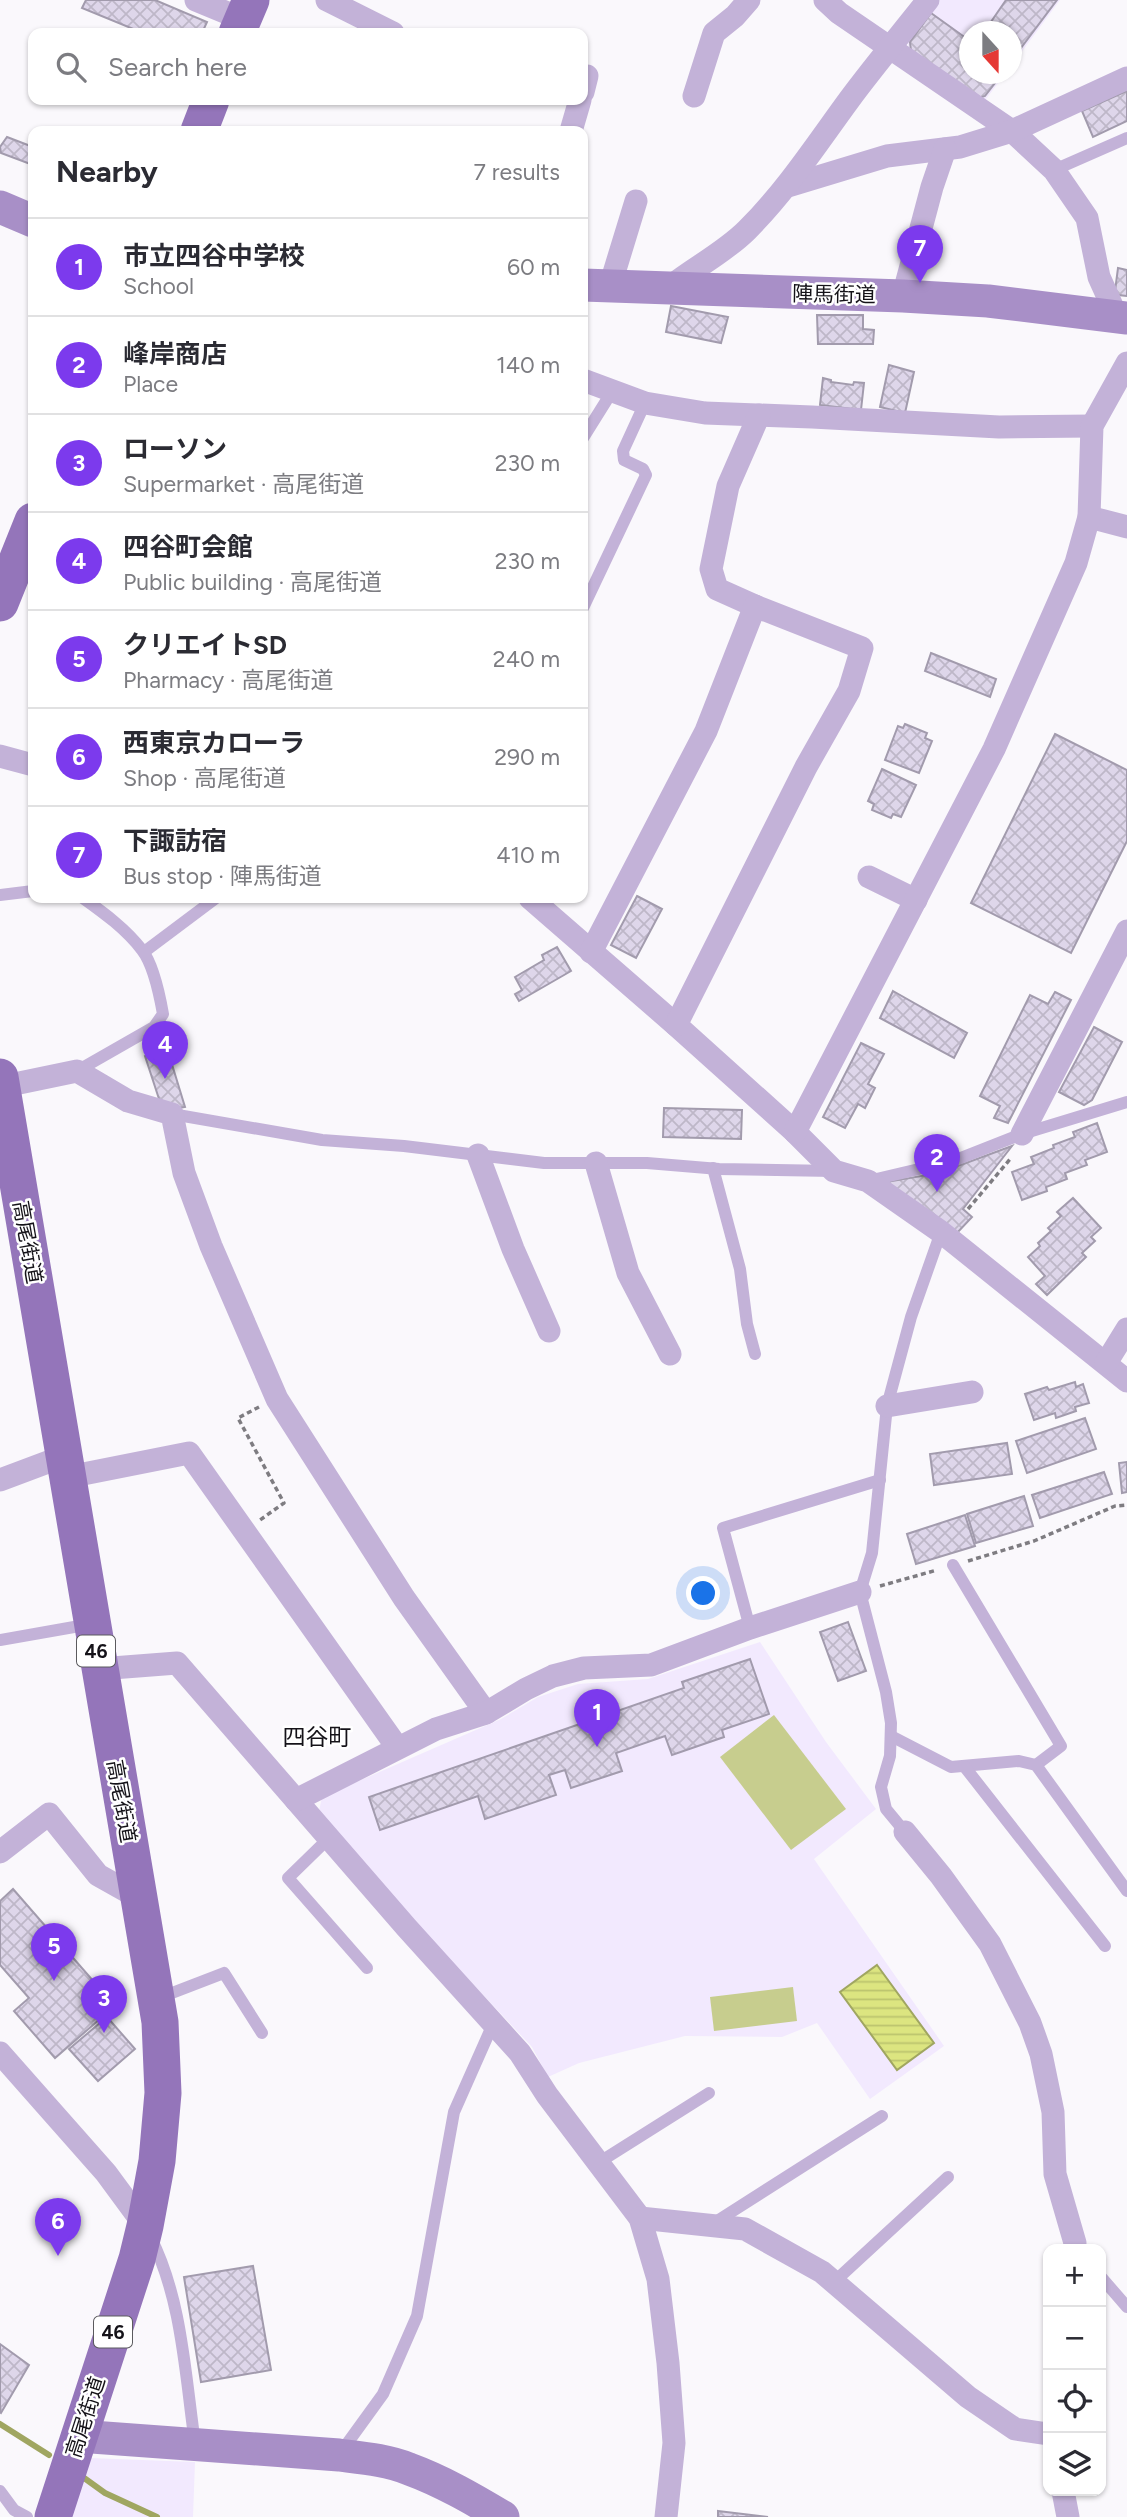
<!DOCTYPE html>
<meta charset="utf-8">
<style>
:root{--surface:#fff;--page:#f7f7f7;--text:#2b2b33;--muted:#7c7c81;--line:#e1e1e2;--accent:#7c3aed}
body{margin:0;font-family:Figtree,"Noto Sans JP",sans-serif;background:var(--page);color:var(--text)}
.controls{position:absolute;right:21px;bottom:21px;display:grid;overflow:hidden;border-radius:14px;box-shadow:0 2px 5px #0004}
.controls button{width:63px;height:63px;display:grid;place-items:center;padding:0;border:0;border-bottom:2px solid var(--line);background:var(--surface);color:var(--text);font:35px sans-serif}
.compass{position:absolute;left:959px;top:21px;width:63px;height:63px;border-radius:50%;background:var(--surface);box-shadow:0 2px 5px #0004;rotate:159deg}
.you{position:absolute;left:704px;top:1594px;width:24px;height:24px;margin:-18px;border:5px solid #fff;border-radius:50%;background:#1a73e8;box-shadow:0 0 0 10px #1a73e833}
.badge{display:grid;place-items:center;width:46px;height:46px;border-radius:50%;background:var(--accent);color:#fff;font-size:23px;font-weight:700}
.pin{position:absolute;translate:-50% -58px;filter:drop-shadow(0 2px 4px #0008)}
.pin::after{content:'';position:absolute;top:37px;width:24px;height:21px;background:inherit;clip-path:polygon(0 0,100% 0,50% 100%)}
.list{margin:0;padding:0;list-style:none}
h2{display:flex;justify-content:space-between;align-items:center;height:91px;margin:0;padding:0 28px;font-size:30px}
h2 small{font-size:23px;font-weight:400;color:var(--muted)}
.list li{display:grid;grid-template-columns:46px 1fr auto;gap:21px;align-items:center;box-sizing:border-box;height:98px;padding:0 28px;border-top:2px solid var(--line)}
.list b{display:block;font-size:26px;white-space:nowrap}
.list p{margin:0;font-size:23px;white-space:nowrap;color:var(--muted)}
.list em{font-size:23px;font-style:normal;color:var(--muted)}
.icon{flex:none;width:38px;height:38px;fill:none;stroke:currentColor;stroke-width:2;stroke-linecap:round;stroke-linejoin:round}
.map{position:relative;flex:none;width:1127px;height:2517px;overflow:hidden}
.search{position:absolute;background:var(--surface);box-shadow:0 2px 5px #0004;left:28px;top:28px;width:560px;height:77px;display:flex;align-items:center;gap:18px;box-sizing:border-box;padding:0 24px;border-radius:14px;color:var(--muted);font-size:26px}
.panel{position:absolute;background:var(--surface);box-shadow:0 2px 5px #0004;left:28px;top:126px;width:560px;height:777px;border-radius:14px}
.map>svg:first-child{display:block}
.built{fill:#f2e9fe}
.park{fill:#c7cd8e}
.water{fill:url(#water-rules);stroke:#a0a661;stroke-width:2}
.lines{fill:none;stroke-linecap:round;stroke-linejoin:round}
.stream{stroke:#a0a661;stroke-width:6}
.building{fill:url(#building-cross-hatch);stroke:#a29bad;stroke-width:2}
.path{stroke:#7e7c81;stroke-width:3.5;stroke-dasharray:5 3.5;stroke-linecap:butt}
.lane{stroke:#c3b2d8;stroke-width:12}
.street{stroke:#c3b2d8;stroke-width:23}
.secondary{stroke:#a88fc7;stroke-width:33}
.primary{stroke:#9475ba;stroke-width:37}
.labels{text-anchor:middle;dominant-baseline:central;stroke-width:5;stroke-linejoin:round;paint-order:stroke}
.shield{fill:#fff;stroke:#5b5a5e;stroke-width:2}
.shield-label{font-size:19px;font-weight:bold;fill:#151319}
.street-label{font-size:21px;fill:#151319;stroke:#fff}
.neighbourhood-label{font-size:23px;fill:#151319;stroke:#fff}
</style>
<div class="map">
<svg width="1127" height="2517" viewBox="0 0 1127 2517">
<defs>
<pattern id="water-rules" width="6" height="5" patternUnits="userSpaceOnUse" patternTransform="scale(1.75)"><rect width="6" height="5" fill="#dce580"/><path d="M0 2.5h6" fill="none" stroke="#bcc46e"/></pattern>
<pattern id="building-cross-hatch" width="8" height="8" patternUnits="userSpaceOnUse" patternTransform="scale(1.75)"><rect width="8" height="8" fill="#ded6ea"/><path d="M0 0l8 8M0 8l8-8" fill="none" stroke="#beb7c8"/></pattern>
</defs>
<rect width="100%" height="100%" fill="#faf8fc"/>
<g class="built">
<path d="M940,0H1060L1012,65V32H970V74H1005L986,99L976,101L908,53V40Z"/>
<path d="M760,1642L826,1742L876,1809L814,1859L944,2046L870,2099L817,2023L782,2037L685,2036L579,2063L548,2077L532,2047L438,1947L319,1811L322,1797L501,1719L538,1697L578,1684L648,1679Z"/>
<path d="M90,2458L195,2462L193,2517H71Z"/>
</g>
<g class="park">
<path d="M774,1715L846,1809L791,1850L720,1757Z"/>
<path d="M793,1987L797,2021L714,2031L710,1997Z"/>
</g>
<path class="water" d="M877,1965L934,2043L897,2070L840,1992Z"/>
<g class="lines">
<g class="stream">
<path d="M0,2424L49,2455"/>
<path d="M80,2475L105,2493L157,2517"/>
</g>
</g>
<g class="building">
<path d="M86,0H155L207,22L202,33H143L82,8Z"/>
<path d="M1006,0H1057L1012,60V32H984Z"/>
<path d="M931,13L970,41V74H1002L985,96L976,99L911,51L910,42Z"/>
<path d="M1127,91V121L1093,137L1082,111Z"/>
<path d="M7,137L33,147V165L1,153L0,147Z"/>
<path d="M1118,268L1127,270V296L1118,295L1115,291Z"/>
<path d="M671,306L728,317L721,343L666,332Z"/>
<path d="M817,315H863V329L874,330L873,344H818Z"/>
<path d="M889,365L914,372L905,413L880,407Z"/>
<path d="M823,378L831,380V382L853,385L854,382L864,383L861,410L820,405Z"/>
<path d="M931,653L996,679L990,697L925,671Z"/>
<path d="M905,724L927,733L925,738L932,741L919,773L885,760L898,726L903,728Z"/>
<path d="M1055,734L1127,770V841L1071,953L971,903Z"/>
<path d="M882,769L916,785L901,817L893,814L891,818L872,810L874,804L868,801Z"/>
<path d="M637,896L662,909L636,958L611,945Z"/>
<path d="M557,947L571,971L519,1001L515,994L522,990L515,977L544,960L542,955Z"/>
<path d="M893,991L967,1033L954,1058L880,1018Z"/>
<path d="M1055,992L1071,1000L1008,1123L994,1118L1000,1106L980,1096L1030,995L1048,1004Z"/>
<path d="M1094,1027L1122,1042L1092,1100L1084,1105L1059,1092Z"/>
<path d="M861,1043L884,1054L868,1084L875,1088L865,1108L858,1104L845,1128L823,1117Z"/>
<path d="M167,1048L185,1107L179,1108L160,1102L145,1056Z"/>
<path d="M664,1108L742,1110L741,1139L663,1137Z"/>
<path d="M1097,1123L1107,1152L1085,1160L1087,1165L1065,1173L1067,1179L1046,1187L1047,1191L1022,1200L1012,1172L1034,1164L1031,1157L1054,1148L1053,1145L1075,1137L1073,1132Z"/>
<path d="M1012,1146L963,1209L972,1217L957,1233L886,1182L939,1173Z"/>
<path d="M1073,1198L1101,1228L1091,1237L1095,1241L1082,1253L1086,1257L1047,1295L1036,1284L1045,1276L1028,1257L1040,1246L1038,1243L1051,1231L1048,1228L1061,1216L1057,1212Z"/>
<path d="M1075,1382L1076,1387L1083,1384L1089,1403L1075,1407L1076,1411L1056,1418L1055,1413L1034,1420L1025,1394L1047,1387L1049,1390Z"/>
<path d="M1085,1418L1096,1449L1027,1473L1016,1441Z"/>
<path d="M1007,1443L1012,1474L934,1485L930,1454Z"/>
<path d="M1127,1462V1492L1122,1493L1119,1463Z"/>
<path d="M1104,1472L1112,1494L1040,1518L1032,1495Z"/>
<path d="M1024,1496L1033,1526L976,1543L967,1514Z"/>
<path d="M965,1515L975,1546L916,1564L907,1534Z"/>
<path d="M848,1622L866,1671L838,1681L820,1632Z"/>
<path d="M750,1659L769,1714L722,1730L724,1737L672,1755L665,1736L616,1753L622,1771L571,1788L565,1770L549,1775L556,1795L485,1819L478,1796L380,1830L369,1797L684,1688L682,1682Z"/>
<path d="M13,1889L115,2006L55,2058L14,2011L29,1998L0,1965V1901Z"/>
<path d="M107,2017L135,2049L98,2081L69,2049Z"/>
<path d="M253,2266L271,2370L201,2382L184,2277Z"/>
<path d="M0,2344L29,2365L1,2413L0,2412Z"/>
<path d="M718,2511L768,2517H718Z"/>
</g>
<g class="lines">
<g class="path">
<path d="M968,1209L1011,1158"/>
<path d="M259,1407L238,1418L284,1503L260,1520"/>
<path d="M968,1561L1034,1541L1115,1506L1127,1505"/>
<path d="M880,1586L937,1570"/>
</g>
<g class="lane">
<path d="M1054,170L1127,138"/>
<path d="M583,438L613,390"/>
<path d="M583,608L646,475L643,469L624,460L623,451L645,403"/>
<path d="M0,895L33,891"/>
<path d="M144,952L216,898"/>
<path d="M77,1071L154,1027L163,1014C160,997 153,964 142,950C126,929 104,913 83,898"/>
<path d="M172,1114L322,1140L404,1146L544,1163H647L719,1169L834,1171"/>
<path d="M713,1168L740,1269L747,1324L755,1354"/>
<path d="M868,1181L953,1161L1022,1134L1127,1102"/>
<path d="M953,1565L1061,1746L1036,1765"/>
<path d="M750,1628L723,1528L880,1480"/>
<path d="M0,1640L91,1624"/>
<path d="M891,1736L951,1767L1019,1761L1036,1765L1127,1891"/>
<path d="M964,1766L1105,1946"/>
<path d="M905,1832L886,1809L881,1787L890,1756L891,1723L886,1692L860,1592L872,1553L887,1406L911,1317L941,1232"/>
<path d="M329,1838L288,1878L367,1968"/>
<path d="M159,1998L224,1973L262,2033"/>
<path d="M598,2163L709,2093"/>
<path d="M714,2223L882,2116"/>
<path d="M150,2236C182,2298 185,2374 195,2443"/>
<path d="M1101,2277L1127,2307"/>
<path d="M834,2282L948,2177"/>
<path d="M341,2452L383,2394L417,2316L454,2112L493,2024"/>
<path d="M0,2491L14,2510L27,2517"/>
</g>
<g class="street">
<path d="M196,0L242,19"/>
<path d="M327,0L393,33"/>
<path d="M825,0L839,13L1012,131L1054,170L1087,218L1099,277L1117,317"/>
<path d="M583,92L587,76"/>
<path d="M694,96L714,33L735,16L749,0"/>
<path d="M571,131L580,100"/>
<path d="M788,186L887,156L960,147L1012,131L1127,78"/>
<path d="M610,286L636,201"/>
<path d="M670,287C695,267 724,253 747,230C786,191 816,145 849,100C874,66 902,33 928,0"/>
<path d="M903,296L932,187L945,149"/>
<path d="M583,380L645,403L705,413L812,417L999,427L1092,426"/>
<path d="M1089,517L1127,527"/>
<path d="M755,606L717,589L711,569L728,486L759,415"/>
<path d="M0,756L33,765"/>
<path d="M869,877L916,900"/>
<path d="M530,898L676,1025L795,1132L834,1171L868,1181L941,1232L1127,1381"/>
<path d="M591,952L706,731L755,606L862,648L849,691L806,767L676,1025"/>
<path d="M0,1087L77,1071L128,1101L172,1114L184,1173L211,1246L277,1399L404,1598L486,1713"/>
<path d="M795,1132L994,749L1076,563L1089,517L1092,426L1127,363"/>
<path d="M1022,1134L1127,931"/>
<path d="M478,1155L513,1249L549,1331"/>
<path d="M596,1163L628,1273L670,1354"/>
<path d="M1106,1363L1127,1329"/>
<path d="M887,1406L972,1392"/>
<path d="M68,1477L189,1453L397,1747"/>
<path d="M0,1480L64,1456"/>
<path d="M99,1669L177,1663L407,1928L520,2053L547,2095L640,2218L658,2279L668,2363L674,2443L666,2517"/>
<path d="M296,1800L436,1729L486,1713L526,1689L553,1676L584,1668L651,1665L750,1628L860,1592"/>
<path d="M905,1832L941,1876L990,1944L1030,2023L1041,2054L1053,2112L1055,2174L1075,2243L1074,2249"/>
<path d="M0,1852L49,1814L98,1875L139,1898"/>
<path d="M0,2053L106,2173L145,2226"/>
<path d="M640,2218L745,2229L822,2272L968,2397L1015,2429L1048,2434"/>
<path d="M1063,2491L1068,2517"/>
</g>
<g class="secondary">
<path d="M0,207L33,221"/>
<path d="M583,285L903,296L988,301L1127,318"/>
<path d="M78,2436L339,2455C363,2458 387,2460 409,2469C442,2481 473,2499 503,2517"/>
</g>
<g class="primary">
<path d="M237,33L251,0"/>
<path d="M199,131L211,100"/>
<path d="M0,603L33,521"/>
<path d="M0,1077L160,2022L163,2093L157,2161L145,2226L137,2259L53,2517"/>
</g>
</g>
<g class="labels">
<g class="shield">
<rect x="77" y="1635.5" width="38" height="31" rx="5"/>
<rect x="94" y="2316.5" width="38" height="31" rx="5"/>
</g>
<g class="shield-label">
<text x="96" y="1651">46</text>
<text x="113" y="2332">46</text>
</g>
<g class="street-label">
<text transform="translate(834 294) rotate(1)">陣馬街道</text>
<text transform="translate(28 1242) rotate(80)">高尾街道</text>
<text transform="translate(122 1801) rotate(80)">高尾街道</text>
<text transform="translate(85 2417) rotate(-72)">高尾街道</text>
</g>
<g class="neighbourhood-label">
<text x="317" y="1737">四谷町</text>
</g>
</g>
</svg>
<div class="controls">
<button>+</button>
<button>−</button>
<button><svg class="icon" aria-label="locate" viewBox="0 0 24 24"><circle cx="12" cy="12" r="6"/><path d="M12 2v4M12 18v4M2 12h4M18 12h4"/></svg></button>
<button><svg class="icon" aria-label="layers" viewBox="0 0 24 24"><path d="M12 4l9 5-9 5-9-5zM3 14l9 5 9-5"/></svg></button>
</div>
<svg class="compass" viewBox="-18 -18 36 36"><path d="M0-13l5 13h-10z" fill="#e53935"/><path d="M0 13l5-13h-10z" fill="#7c7c81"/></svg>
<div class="you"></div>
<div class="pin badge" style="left:597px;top:1747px">1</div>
<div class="pin badge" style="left:937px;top:1192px">2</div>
<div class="pin badge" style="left:104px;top:2033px">3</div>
<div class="pin badge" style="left:165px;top:1079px">4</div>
<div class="pin badge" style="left:54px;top:1981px">5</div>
<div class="pin badge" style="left:58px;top:2256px">6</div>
<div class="pin badge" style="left:920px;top:283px">7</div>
<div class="search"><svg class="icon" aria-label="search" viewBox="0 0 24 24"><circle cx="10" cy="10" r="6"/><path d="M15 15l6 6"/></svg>Search here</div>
<section class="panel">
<h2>Nearby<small>7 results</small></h2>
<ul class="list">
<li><span class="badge">1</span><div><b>市立四谷中学校</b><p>School</p></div><em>60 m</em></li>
<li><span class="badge">2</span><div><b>峰岸商店</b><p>Place</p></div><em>140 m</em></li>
<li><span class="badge">3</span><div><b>ローソン</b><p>Supermarket · 高尾街道</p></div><em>230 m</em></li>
<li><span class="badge">4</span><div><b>四谷町会館</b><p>Public building · 高尾街道</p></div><em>230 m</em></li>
<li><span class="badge">5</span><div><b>クリエイトSD</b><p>Pharmacy · 高尾街道</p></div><em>240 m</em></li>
<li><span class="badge">6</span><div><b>西東京カローラ</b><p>Shop · 高尾街道</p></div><em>290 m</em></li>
<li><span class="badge">7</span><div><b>下諏訪宿</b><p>Bus stop · 陣馬街道</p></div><em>410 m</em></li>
</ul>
</section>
</div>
